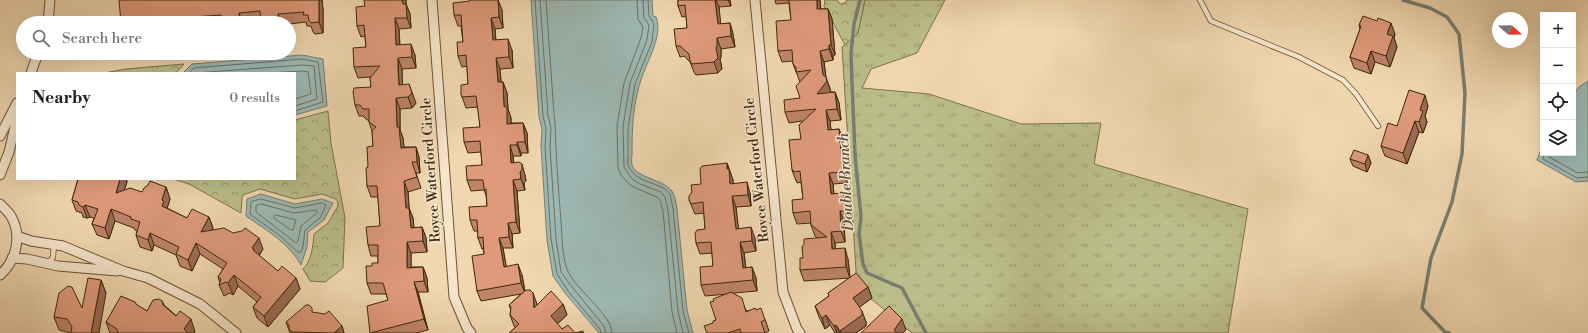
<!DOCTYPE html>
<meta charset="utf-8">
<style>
:root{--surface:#fff;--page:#f6f6f6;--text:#202124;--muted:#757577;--line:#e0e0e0}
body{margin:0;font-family:"Libre Bodoni",serif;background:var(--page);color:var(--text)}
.controls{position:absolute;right:12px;top:12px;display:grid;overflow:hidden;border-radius:0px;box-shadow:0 4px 16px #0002}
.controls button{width:36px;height:36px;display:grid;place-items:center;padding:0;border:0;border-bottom:1px solid var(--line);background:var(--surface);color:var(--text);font:20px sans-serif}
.compass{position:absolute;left:1492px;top:12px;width:36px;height:36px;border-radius:50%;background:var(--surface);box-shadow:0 4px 16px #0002;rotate:110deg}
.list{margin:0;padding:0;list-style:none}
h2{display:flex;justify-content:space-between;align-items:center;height:52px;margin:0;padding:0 16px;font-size:17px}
h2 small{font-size:13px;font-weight:400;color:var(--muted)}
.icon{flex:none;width:22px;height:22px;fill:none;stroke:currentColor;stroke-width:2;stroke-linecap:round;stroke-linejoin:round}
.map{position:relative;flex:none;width:1588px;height:333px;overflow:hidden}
.search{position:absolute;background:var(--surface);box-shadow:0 4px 16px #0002;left:16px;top:16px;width:280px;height:44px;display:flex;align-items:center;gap:10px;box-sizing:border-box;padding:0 14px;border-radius:22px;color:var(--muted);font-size:15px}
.panel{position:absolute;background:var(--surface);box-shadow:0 4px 16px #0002;left:16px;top:72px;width:280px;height:108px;border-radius:0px}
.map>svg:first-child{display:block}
.grass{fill:url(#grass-tufts);stroke:#7d734a}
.forest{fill:url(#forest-crowns);stroke:#7d734a}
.water{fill:#9cb8b3;stroke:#777e70}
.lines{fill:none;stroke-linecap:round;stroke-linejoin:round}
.shore{stroke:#6e705f;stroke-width:1}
.stream{stroke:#777e70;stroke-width:3.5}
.lane-casing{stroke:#6b5434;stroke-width:6}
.street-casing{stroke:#6b5434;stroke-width:11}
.lane{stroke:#f5e5cc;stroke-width:4.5}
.street{stroke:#f5e5cc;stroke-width:9}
.wall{fill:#bf846a;stroke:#3f280b}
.shaded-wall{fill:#9b6c56;stroke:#3f280b}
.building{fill:#de9a7b;stroke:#3f280b}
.labels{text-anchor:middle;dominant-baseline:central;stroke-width:3;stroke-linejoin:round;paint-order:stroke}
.street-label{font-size:14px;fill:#3f280b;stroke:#f5e5cc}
.water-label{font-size:15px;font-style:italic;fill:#564c35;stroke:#f5e5cc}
</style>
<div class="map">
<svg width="1588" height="333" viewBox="0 0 1588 333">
<defs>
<pattern id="grass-tufts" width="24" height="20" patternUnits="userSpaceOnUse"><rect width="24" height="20" fill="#bbbe8a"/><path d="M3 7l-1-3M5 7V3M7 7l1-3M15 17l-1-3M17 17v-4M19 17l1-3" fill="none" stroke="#999a6f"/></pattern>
<pattern id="forest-crowns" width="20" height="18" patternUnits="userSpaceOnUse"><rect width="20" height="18" fill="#bbbe8a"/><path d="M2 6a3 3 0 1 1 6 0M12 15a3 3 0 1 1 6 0" fill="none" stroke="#999a6f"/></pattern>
</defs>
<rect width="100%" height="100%" fill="#f0d7b0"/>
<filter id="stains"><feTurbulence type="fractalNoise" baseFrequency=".005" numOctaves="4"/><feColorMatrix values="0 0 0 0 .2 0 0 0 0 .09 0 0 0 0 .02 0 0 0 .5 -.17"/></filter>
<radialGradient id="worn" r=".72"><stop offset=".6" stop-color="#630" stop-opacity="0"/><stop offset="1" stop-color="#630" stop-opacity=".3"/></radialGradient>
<path class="grass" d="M865,0H945L917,53L871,69L862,88L929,94L1021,124L1101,123L1094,164L1248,209L1228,333H912L857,287L842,47L858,33Z"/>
<g class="forest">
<path d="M825,0H837L840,4L845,3L847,0H865L858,33L845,45L824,6Z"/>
<path d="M184,64L176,73H104L126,69Z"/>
<path d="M328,111L331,143L345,218L343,268L325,282L310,281L303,269C312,261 313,245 314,234L328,223L338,206V202L336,199L322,194L295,199L260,189L243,195L242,198L241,213L189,184L173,179H295V120Z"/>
</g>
<g class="water">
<path d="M531,0H652L653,16L656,17C664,36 645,64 640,83C633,105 632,130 632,153C632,157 631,162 632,165C636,178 663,179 672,191C675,196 676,203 677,209L687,310L693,333H599L565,293L553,276L547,240L541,146L542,129L539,117Z"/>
<path d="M302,55L323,59L327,106L295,115V73H183L192,64Z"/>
<path d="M1588,81V181L1576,182L1537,160L1543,144V153H1573V95L1579,87Z"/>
<path d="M261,194L295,204L322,199L333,203L324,220L308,232L307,247L301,265C289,243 266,230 246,216L247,199Z"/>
</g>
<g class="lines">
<g class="shore">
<path d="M535,0L543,116L546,129L545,146L551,239L557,274L568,291L600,329L601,333"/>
<path d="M540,0L548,115L551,128L550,146L556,239L561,272L572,287L604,326L606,333"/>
<path d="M546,0L554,114C556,127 555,136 556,148C557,172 559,196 561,221C562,236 562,255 567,269C574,289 612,314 612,333"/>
<path d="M637,0L638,19L643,27L641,38L624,83L617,126L618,168L621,175L629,184L638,189L657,197L660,200L663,211L672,312L677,333"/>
<path d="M643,0L644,18L649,25L647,40L630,83L623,127L624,167L632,179L640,184L661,192L665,197L668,210L678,311L683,333"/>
<path d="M648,0L649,16L654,24L652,42L635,84L628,128V166L634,174L641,179L664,188L670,194L673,209L683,311L689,333"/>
<path d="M189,73L194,68L302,59L318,62L323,102L295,111"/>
<path d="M195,73L302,65L314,66L317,99L295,106"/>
<path d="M269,73L302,71L308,72L311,94L295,99"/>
<path d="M1544,153L1543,159L1577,178L1588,177"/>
<path d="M1549,153V157L1578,173L1588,172"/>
<path d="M261,199L295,208L321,203L326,205L320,218L305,230L303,246L301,252H298L279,235L250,214L251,202Z"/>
<path d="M261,204L294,213L316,210L318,212L301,226L298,241L296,243L256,212V206Z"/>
<path d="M276,215L296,220L293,230H291L274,218V216Z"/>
</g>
<g class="stream">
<path d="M860,0L854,24L851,54L852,82L855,155L861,217L859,234L863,264L867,273L902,288L926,333"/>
<path d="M1403,0L1430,8L1447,17L1459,34L1465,93L1462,154L1452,202L1431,258L1422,308L1445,332L1449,333"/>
</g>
<g class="lane-casing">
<g id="lane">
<path d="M1200,0L1211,21L1299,57L1343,80L1356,94L1378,126"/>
<path d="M48,264L53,257L54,244"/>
</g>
</g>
<g class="street-casing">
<g id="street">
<path d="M432,0L454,297L467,328L471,333"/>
<path d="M755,0L783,292L797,329L800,333"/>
<path d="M48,23L50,0"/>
<path d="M31,73L38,53"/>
<path d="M0,136L17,103"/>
<path d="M0,175L9,152L17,118"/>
<path d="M0,204C4,208 10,213 12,218C22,237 16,261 0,275"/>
<path d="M17,236L31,241L63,246L123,271L148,278L200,304L236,333"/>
<path d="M12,258L27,259L58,266L117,271"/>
</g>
</g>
<use href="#lane" class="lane"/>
<use href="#street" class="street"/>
</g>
<g class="wall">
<path d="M124,0H322L323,10V33L315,34L313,32L311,26H307L306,22L289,24V23H261V22L247,23H121Z"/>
<path d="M406,0V4L410,14L411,28L399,29L400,45L415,55L416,68L402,69V85L416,103L412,108L400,109V130L403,138L404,147H416L419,157L420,173H416L421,188L408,192L409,208L413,218L414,228L422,227L426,238L427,252L411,253V267H423L427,278L428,292H418L428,330L416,333H370L388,300L386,294H371L367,283L372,266L378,263V256H371L368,245L380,226L378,197H371L367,186L368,167L373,146L372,131L369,122V120H367L363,116H359L355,105L371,87L370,77L358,78L354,67L366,47L365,36L361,37L357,26Z"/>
<path d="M498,0L502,10L503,28L495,29L496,40L512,50L513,68L500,69L501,82H503L507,93L508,109L511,118V123H523L527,133L528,153H521V156H513L514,163L525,175L526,181L524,183L525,190L517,191L520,233L512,234L513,248H503L506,266L522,275L525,291L537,304V305L563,304L567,315L557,324L562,329L575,333H584H509L516,327L514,326L510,315L511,310L509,305L521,294L481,301L477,291L484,254L483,248L482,249L478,238V231H474L470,220L487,206L486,195L484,190L471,191L467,180L482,165L481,152L468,153L464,142L480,127L478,107L466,108L461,94L468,84L467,66L462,67L458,56L463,42L461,26H458L454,15Z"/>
<path d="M678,0H730L731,6L719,7L720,24L730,23L733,34L735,47L721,49V57L720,59L722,69L718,73L696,75L694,72L690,62L684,56L680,57L676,46L687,28L686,16L682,17L678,6Z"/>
<path d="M775,0H820L821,9H828L832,19L835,55L833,56V60L824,62L826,78L830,88V92H835L839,103L841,120L830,121L831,130L839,129L843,140L847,183L833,184L834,194L843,193L847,204L850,222H844L845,242L835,243V249L848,259L850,277L868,287L872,298L859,307L866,322V326L856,333H835L830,325L825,329L819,317L815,306L829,296L828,293L850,278L804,281L800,270L803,258L817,238L815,236L811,225V223L797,224L793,213L803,199L801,182L797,183V181H796L792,170L801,139L802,121L789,123L785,112L800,98V82L793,64V61L782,62L778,51L791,20L789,3L776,4Z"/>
<path d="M1359,25L1395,34L1394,38L1397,47L1390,67L1375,62L1371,74L1354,68L1350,57L1360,29Z"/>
<path d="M1428,106L1425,116L1427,122L1423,133L1419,132L1407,164L1385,156L1381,146L1397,126Z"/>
<path d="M1368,155L1371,163L1367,172L1353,166L1350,159Z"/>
<path d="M727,163L733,180V183L750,193L751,206L736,207L738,229L755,238L756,251L744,253L746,268L752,267L756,278L757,291L733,293L747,311L756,310L765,319L769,331L765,333H707L716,320L714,301L728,294L705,296L701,285L713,266L712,253L700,254L696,243L705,229L704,213L695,214L689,200L701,184Z"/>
<path d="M78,179H126L127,182L124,190L142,192L166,187L170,199L167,208L187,218L209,217L213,228L212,231L263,249L259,256L278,271L296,278L300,289L268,327L257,318L253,307L257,302L238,286L233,295L230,293L224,296L219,285L220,283L218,277L223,269L200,254L192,271L180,266L176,255L154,245L152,251L140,247L136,235L137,231L135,230L134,228L115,221L109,239L97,235L92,224L94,218L90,217L87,218L83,217L82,213L76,211L72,200Z"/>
<path d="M101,280L106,293L71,333L59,330L54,317L82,308Z"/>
<path d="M162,301L164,305L195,332L194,333H110L106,322L136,305L147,311Z"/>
<path d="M314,313L342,326L344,333H290L286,322Z"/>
</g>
<g class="shaded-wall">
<path d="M319,0H322L323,10V33L319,22Z"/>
<path d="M402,0H406V15L403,4Z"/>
<path d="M498,0L502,10L503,28L499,17Z"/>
<path d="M715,0H716L719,7L722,35L718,24Z"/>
<path d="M728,0H730L731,6Z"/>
<path d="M817,0H820L821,20L817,9Z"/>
<path d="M406,4L410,14L411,28L407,18Z"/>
<path d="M828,9L832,19L835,55L831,45Z"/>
<path d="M239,13L243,23H240Z"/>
<path d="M278,14L281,23H279Z"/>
<path d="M395,18L399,29L400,56L396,45Z"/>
<path d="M491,18L495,29L496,51L493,40Z"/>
<path d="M730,23L733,34L735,47L731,36Z"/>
<path d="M1391,23L1395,34L1394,38L1397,47L1390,67L1386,56L1387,34Z"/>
<path d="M717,38L721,49V57L720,59L722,69L718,73L714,62Z"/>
<path d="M508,39L512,50L513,68L509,57Z"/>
<path d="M411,44L415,55L416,68L412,57Z"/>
<path d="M829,45L833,56V60L829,49Z"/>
<path d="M820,51L824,62L826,78L831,92L820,104L817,94Z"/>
<path d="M1371,51L1375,62L1371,74L1367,63Z"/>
<path d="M398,58L402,69L403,96L399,85Z"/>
<path d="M496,58L500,69L502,93L498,82Z"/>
<path d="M503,82L507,93L508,109L511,118V134L507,124L504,106Z"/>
<path d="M409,84L416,103L412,108L408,97Z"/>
<path d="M835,92L839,103L841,120L837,109Z"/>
<path d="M1425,95L1428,106L1425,116L1427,122L1423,133L1419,122L1420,110Z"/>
<path d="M396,98L400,109V130L403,138L405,158L401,148L397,127Z"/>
<path d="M826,110L830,121L832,141L828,130Z"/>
<path d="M1415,121L1419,132L1407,164L1403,153Z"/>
<path d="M523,123L527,133L528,153L525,142Z"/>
<path d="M839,129L843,140L847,183L843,172Z"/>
<path d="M517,142L521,153V156L517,145Z"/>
<path d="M510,145L513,156L514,174L511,163Z"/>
<path d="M416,147L419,157L420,173L417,162Z"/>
<path d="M1368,155L1371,163L1367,172L1365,164Z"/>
<path d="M727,163L733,180L734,194L730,184Z"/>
<path d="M522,164L525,175L526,181L524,183L525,190L521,179L520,172Z"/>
<path d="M829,173L833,184L835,205L831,194Z"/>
<path d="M120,179H126L127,182L120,204L116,193Z"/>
<path d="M513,180L517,191L520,233L516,222Z"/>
<path d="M404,181L408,192L410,219L406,208Z"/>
<path d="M747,182L750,193L751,206L748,195Z"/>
<path d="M166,187L170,199L167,209L162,206V200Z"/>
<path d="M843,193L847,204L850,222L846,211Z"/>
<path d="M732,196L736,207L740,240L736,229Z"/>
<path d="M85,205L90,217L87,218L83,207Z"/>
<path d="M409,208L413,218L415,239L411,228Z"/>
<path d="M111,209L115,221L109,239L105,228Z"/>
<path d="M840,211L844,222L845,242L841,231Z"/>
<path d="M209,217L213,228L205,244L201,232Z"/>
<path d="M508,223L512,234L513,248L509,237Z"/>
<path d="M422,227L426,238L427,252L423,241Z"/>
<path d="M751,227L755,238L756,251L752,241Z"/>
<path d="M831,232L835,243L836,260L832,249Z"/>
<path d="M150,233L154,245L152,251L148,240Z"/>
<path d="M259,238L263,249L257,258L258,261L252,248Z"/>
<path d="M499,238L503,248L508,277L504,267Z"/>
<path d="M407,242L411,253V278L407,268Z"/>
<path d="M740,242L744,253L747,279L743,268Z"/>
<path d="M196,243L200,254L192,271L188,260Z"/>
<path d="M845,248L848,259L850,278L846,267Z"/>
<path d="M518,264L522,275L525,293L521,283Z"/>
<path d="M423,267L427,278L428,292L424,281Z"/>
<path d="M752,267L756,278L757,291L753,280Z"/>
<path d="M234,275L238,286L233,295L228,283Z"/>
<path d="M296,278L300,289L268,327L264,316Z"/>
<path d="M101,280L106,293L99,333H91Z"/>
<path d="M414,282L418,292L428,330L424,319Z"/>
<path d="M868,287L872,298L857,309L853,298Z"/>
<path d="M533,293L537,304V318L534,308Z"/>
<path d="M563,304L567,315L554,327L551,316Z"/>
<path d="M862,311L866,322V326L856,333H841L840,331Z"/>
<path d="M826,315L830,325L825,329L822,318Z"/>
<path d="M191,319L195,332L194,333H185L184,329Z"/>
<path d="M902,319L906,330L903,333H895L894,330Z"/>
<path d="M836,325L839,333H837L834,326Z"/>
<path d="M342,326L344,333H334Z"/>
</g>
<g class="building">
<path d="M119,0H319V22L311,23L309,21L308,15H303L304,12L278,14L279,23H261L260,11L239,13L240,23H222L221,15L194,17V20L177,21V23H121Z"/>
<path d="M364,0H402L403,4H406L407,18H395L396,45L411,44L412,57L398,58V68L399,85L409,84L412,93L408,97L396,98L397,127H399L401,148L416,147L417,162H412L417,177L404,181L406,208H409L411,228L422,227L423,241L407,242V268L423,267L424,281L414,282L424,319L370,333L367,306L388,300L383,283H367L366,266H372V263H378V245H368L366,227L380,226L377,186H367L366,168L368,167L367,147L373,146L372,131L376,127L369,122V109H363L360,105H355L353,92L354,88L371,87L370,78L380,66L354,67L353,48L366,47L364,25L357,26L356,7L365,6Z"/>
<path d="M470,0H498L499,17L491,18L493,40L508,39L509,57L496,58L498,82H503L504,106L507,108V124L523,123L525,142H517V145H510L511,163L519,162L522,164V170L520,172L521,179L513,180L516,222L508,223L509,237L499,238L504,267L518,264L521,283L477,291L472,256L484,254L483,237L478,238L477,220H470L469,207L487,206L486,189H484L483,180H467L466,166L482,165L480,141L464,142L463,128L480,127L476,96L462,97L461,94V85L468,84L466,55L458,56L457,42H463L461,15H454L453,3L470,1Z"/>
<path d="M678,0H715L718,24L730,23L731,36L717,38V46L716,48L718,58L714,62L692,64L690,61L689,54L680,46H676L674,29L687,28L685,5L678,6Z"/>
<path d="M789,0H817V9H828L831,45H829V49L820,51L823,75L826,77L827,81L817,94L835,92L837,109L826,110L828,130L839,129L843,172L829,173L831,194L843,193L846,211H840L841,231L831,232L832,249L845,248L846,267L800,270V258H803L802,247L804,244V239L827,237L811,225L810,211L793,213L792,200L803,199L800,171L794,172L793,170H792L789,140L801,139L799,125L816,109L785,112L784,100L800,98L796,86L811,70L796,72V67L793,64L792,50L778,51L776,21L791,20Z"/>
<path d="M1363,16L1377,21L1378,18L1391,23L1387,34L1393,36L1386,56L1371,51L1367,63L1350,57L1361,26L1359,25Z"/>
<path d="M1409,90L1425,95L1420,110L1423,111L1419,122L1415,121L1403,153L1381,146L1388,123L1397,126Z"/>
<path d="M1354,150L1368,155L1365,164L1350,159Z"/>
<path d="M727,163V169H729L730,184L747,182L748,195L732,196L736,229L751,227L752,241L740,242L743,268L752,267L753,280L701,285L700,267L713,266L711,242L696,243L695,233L697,230L705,229L703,202L691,204L689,200V196L692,192L691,185L701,184L700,169L702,166Z"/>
<path d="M78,179H120L116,193L130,188L142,192L144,188L148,185L150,181L166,187L162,200L164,201L162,206L187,218L192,209L209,217L201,232L224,228L233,233L242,231L245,228L259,238L252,248L254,249L253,250L278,271L282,266L296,278L264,316L253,307L261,297L234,275L228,283L226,282L219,285L221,279L218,277L227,263L196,243L188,260L176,254L179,247L150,233L148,240L136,235L140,222L131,219V217L111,209L105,228L92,224L98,209L85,205L83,207L79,205L78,202L72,200Z"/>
<path d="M856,273L868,287L853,298L862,311V315L840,331L836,325L834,326L826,315L822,318L815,306L829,296L828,293Z"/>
<path d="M88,278L101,280L91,333H71L72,327L67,319L54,317L59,293L68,286L72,287L82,308Z"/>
<path d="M526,290H530L533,293L534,308L551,291L563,304L551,316L562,329L568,325L575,333L583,331V333H509L519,324L510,315L511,307L509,305Z"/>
<path d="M731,292L742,298L746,312L755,308L756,310L761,308L765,320L761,322L765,333H741L740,329L728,333H707L704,326L713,323V321L716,320L710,302L714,301L713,299Z"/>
<path d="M121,296L135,302L136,304L147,311L153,300L159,299L162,301L163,305L176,316L180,311L191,319L184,329L188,333H118L117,329L106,322Z"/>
<path d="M306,305H309L312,308V312L325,314L329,311L342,326L334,333L292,332L289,329V325L286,322Z"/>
<path d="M889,306L902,319L894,330L897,333H861Z"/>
</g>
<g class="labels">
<g class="street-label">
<text transform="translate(431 170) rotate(-94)">Royce Waterford Circle</text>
<text transform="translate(757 170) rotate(-96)">Royce Waterford Circle</text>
</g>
<g class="water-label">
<text transform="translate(846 182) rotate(-93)">Double Branch</text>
</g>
</g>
<rect width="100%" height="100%" filter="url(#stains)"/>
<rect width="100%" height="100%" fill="url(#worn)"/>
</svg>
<div class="controls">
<button>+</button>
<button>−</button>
<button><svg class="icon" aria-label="locate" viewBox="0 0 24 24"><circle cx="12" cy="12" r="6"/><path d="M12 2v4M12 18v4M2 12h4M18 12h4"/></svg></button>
<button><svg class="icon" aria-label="layers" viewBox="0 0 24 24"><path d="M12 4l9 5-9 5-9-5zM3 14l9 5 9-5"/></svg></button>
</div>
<svg class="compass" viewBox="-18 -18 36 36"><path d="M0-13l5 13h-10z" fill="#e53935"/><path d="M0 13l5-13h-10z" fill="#757577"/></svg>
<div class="search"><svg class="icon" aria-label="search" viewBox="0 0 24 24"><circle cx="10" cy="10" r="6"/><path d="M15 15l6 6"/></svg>Search here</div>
<section class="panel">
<h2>Nearby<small>0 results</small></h2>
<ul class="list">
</ul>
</section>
</div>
